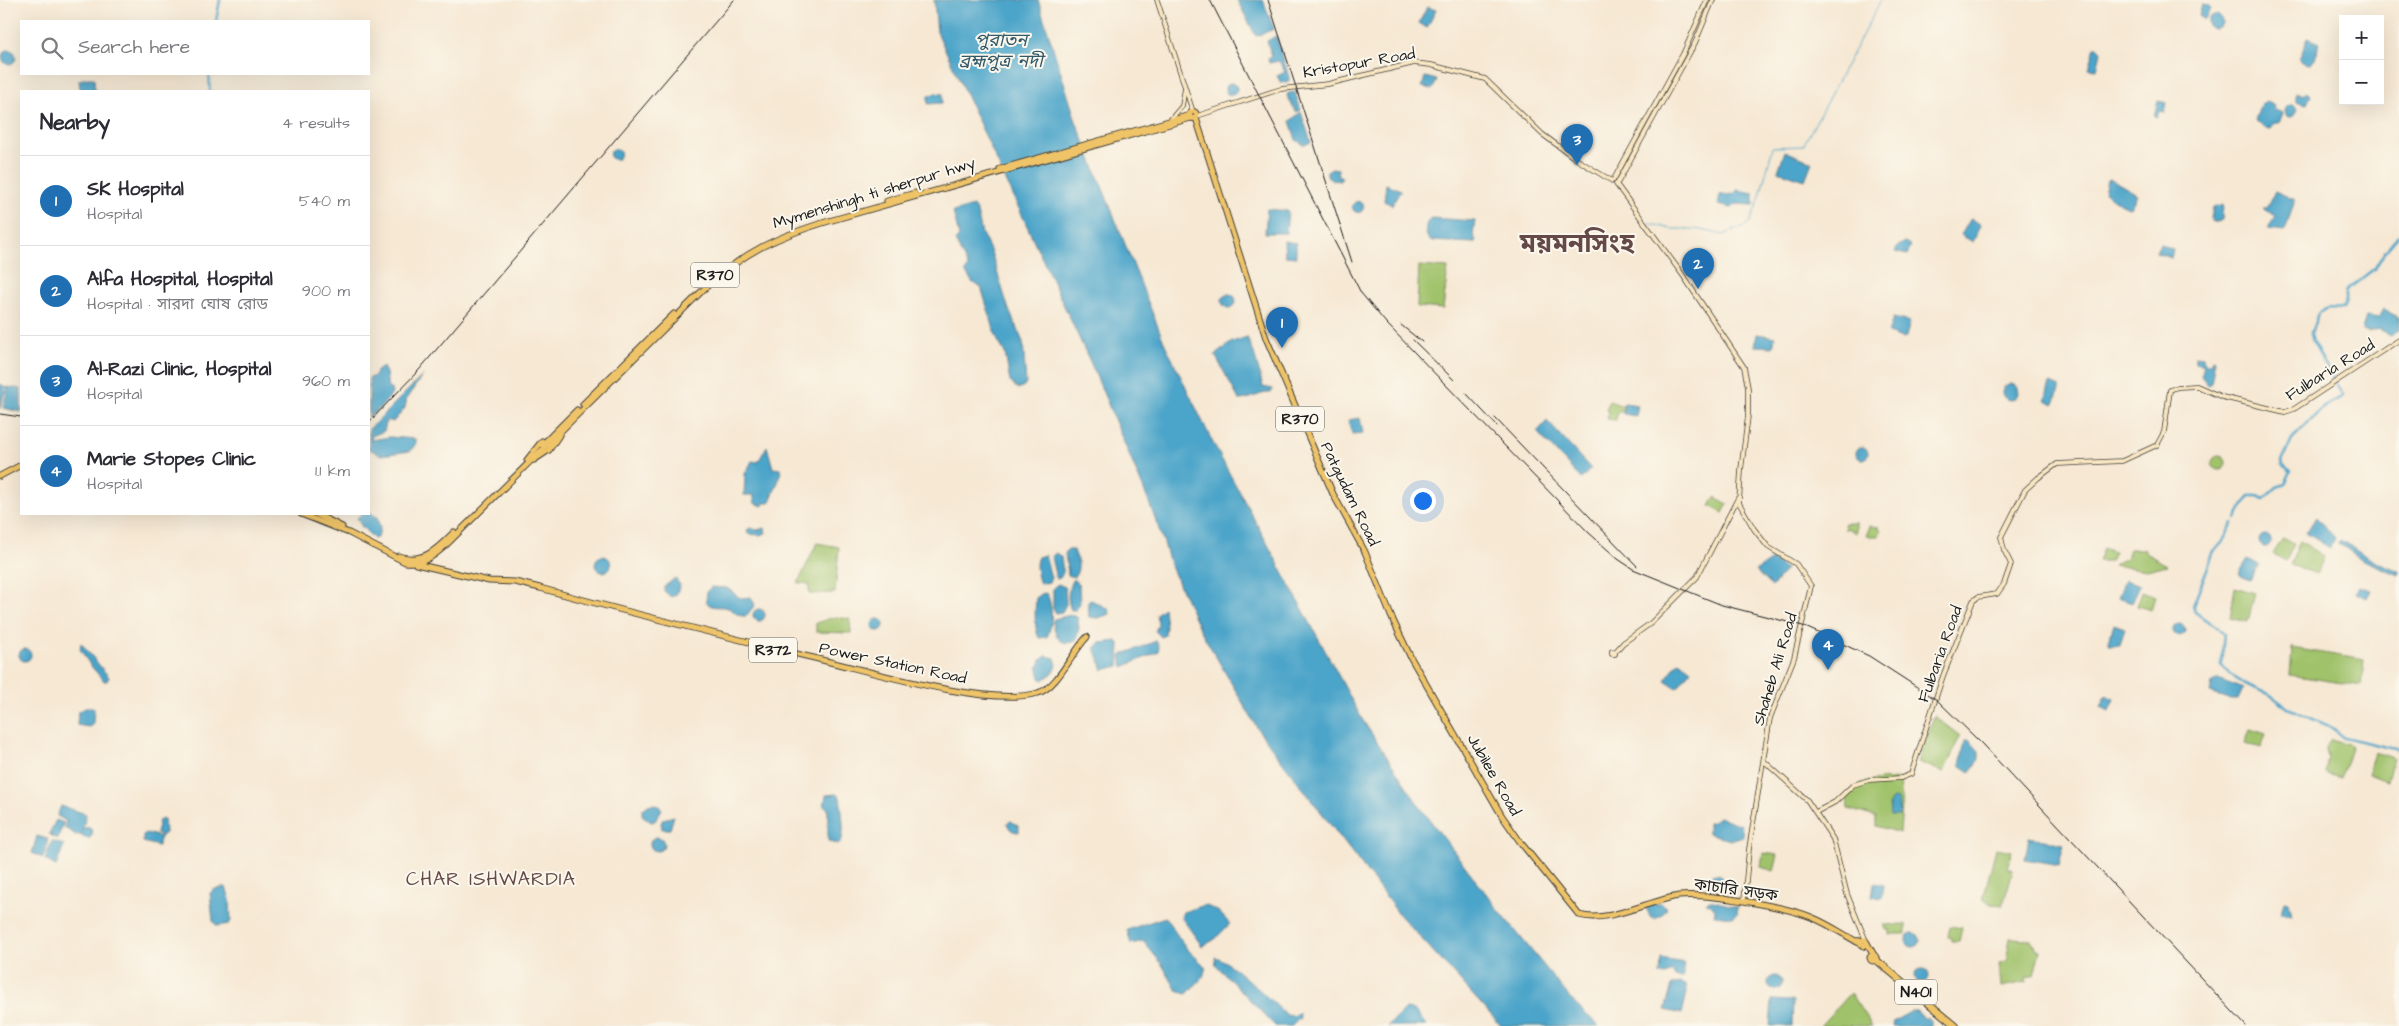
<!DOCTYPE html>
<meta charset="utf-8">
<style>
:root{--surface:#fff;--page:#f7f7f7;--text:#2b2b33;--muted:#7c7c81;--line:#e1e1e2;--accent:#1f6fb2}
body{margin:0;font-family:"Architects Daughter","Noto Sans Bengali",sans-serif;background:var(--page);color:var(--text)}
.controls{position:absolute;right:15px;top:15px;display:grid;overflow:hidden;border-radius:0px;box-shadow:0 5px 20px #0002}
.controls button{width:45px;height:45px;display:grid;place-items:center;padding:0;border:0;border-bottom:1px solid var(--line);background:var(--surface);color:var(--text);font:25px sans-serif}
.you{position:absolute;left:1422px;top:500px;width:18px;height:18px;margin:-12px;border:4px solid #fff;border-radius:50%;background:#1a73e8;box-shadow:0 0 0 8px #1a73e833}
.badge{display:grid;place-items:center;width:32px;height:32px;border-radius:50%;background:var(--accent);color:#fff;font-size:16px;font-weight:700}
.pin{position:absolute;translate:-50% -41px;filter:drop-shadow(0 1px 2px #0008)}
.pin::after{content:'';position:absolute;top:26px;width:18px;height:15px;background:inherit;clip-path:polygon(0 0,100% 0,50% 100%)}
.list{margin:0;padding:0;list-style:none}
h2{display:flex;justify-content:space-between;align-items:center;height:65px;margin:0;padding:0 20px;font-size:21px}
h2 small{font-size:16px;font-weight:400;color:var(--muted)}
.list li{display:grid;grid-template-columns:32px 1fr auto;gap:15px;align-items:center;box-sizing:border-box;height:90px;padding:0 20px;border-top:1px solid var(--line)}
.list b{display:block;font-size:19px;white-space:nowrap}
.list p{margin:0;font-size:16px;white-space:nowrap;color:var(--muted)}
.list em{font-size:16px;font-style:normal;color:var(--muted)}
.icon{flex:none;width:28px;height:28px;fill:none;stroke:currentColor;stroke-width:2;stroke-linecap:round;stroke-linejoin:round}
.map{position:relative;flex:none;width:2399px;height:1026px;overflow:hidden}
.search{position:absolute;background:var(--surface);box-shadow:0 5px 20px #0002;left:20px;top:20px;width:350px;height:55px;display:flex;align-items:center;gap:12px;box-sizing:border-box;padding:0 18px;border-radius:0px;color:var(--muted);font-size:19px}
.panel{position:absolute;background:var(--surface);box-shadow:0 5px 20px #0002;left:20px;top:90px;width:350px;height:425px;border-radius:0px}
.map>svg:first-child{display:block}
.green{fill:#a0c26b;stroke:#5e6f44}
.water{fill:#4ca4c9;stroke:#346072}
.lines{fill:none;stroke-linecap:round;stroke-linejoin:round}
.stream{stroke:#4ca4c9;stroke-width:1}
.canal{stroke:#4ca4c9;stroke-width:2.5}
.secondary-casing{stroke:#3d3b37;stroke-width:5.5}
.primary-casing{stroke:#3d3b37;stroke-width:7}
.highway-casing{stroke:#3d3b37;stroke-width:8}
.secondary{stroke:#f9e7c3;stroke-width:4}
.primary{stroke:#efc469;stroke-width:5}
.highway{stroke:#efc469;stroke-width:6}
.rail{stroke:#1c1c1c;stroke-width:1}
.labels{text-anchor:middle;dominant-baseline:central;stroke-width:4;stroke-linejoin:round;paint-order:stroke}
.shield{fill:#fbf7ec;stroke:#5f5e5a;stroke-width:1}
.shield-label{font-size:15px;font-weight:bold;fill:#1c1c1c}
.street-label{font-size:16px;fill:#1c1c1c;stroke:#fbf7ec}
.water-label{font-size:18px;font-style:italic;fill:#32596a;stroke:#fbf7ec}
.quarter-label{font-size:19px;letter-spacing:1px;fill:#644948;stroke:#fbf7ec}
.town-label{font-size:26px;font-weight:bold;fill:#644948;stroke:#fbf7ec}
</style>
<div class="map">
<svg width="2399" height="1026" viewBox="0 0 2399 1026">
<rect width="100%" height="100%" fill="#fbf7ec"/>
<filter id="ink" filterUnits="userSpaceOnUse"><feTurbulence type="fractalNoise" baseFrequency=".02" numOctaves="2"/><feDisplacementMap in="SourceGraphic" scale="10" xChannelSelector="R" yChannelSelector="G"/><feConvolveMatrix kernelMatrix="1 2 1 2 8 2 1 2 1" color-interpolation-filters="sRGB"/></filter>
<filter id="wash" filterUnits="userSpaceOnUse"><feTurbulence type="fractalNoise" baseFrequency=".0096" numOctaves="4" result="noise"/><feDisplacementMap in="SourceGraphic" scale="20" xChannelSelector="R" yChannelSelector="G"/><feGaussianBlur stdDeviation="1.12" result="paint"/><feColorMatrix in="noise" values="0 0 0 0 0 0 0 0 0 0 0 0 0 0 0 0 0 1.4 0 .05"/><feComposite in="paint" operator="in"/></filter>
<g filter="url(#wash)">
<rect width="100%" height="100%" fill="#f6e8d3"/>
<g class="green">
<path d="M1419,266L1448,268L1443,309L1417,307Z"/>
<path d="M1609,401L1623,406L1622,412H1618L1616,420L1607,419L1609,412L1606,410Z"/>
<circle cx="2219" cy="463" r="7"/>
<path d="M1715,497L1728,504L1723,513L1710,506Z"/>
<path d="M1844,523H1856V533L1847,528L1845,530Z"/>
<path d="M1870,526L1879,527L1881,531L1879,536H1866Z"/>
<path d="M2283,538L2294,544L2286,561L2273,554Z"/>
<path d="M2300,541L2324,556L2317,574L2290,565Z"/>
<path d="M817,543L839,547L835,593L809,594V584L798,583Z"/>
<path d="M2103,548L2114,552L2110,561H2098Z"/>
<path d="M2129,549H2144L2147,554L2167,565L2147,570L2113,565L2126,558Z"/>
<path d="M2235,587L2255,593L2248,622L2230,618Z"/>
<path d="M2142,591L2155,596L2151,610L2137,606Z"/>
<path d="M834,617L850,619L851,633L816,632V623Z"/>
<path d="M2292,648L2365,660L2362,686L2290,675Z"/>
<path d="M1934,716L1960,736L1944,772L1918,762Z"/>
<path d="M2250,729L2266,734L2261,748L2245,743Z"/>
<path d="M2331,739L2352,745L2341,778L2325,773L2328,757L2325,748Z"/>
<path d="M2375,752L2393,758L2387,781L2368,774Z"/>
<path d="M1900,779L1902,807L1900,833L1876,826V817L1848,809L1847,795C1861,779 1880,780 1900,779Z"/>
<path d="M1996,848L2012,851L2007,868L2013,870L2003,905L1991,904L1983,899Z"/>
<path d="M1763,853L1778,855L1774,871L1761,867Z"/>
<path d="M1906,924V934H1889L1890,929L1886,930L1884,925Z"/>
<path d="M1950,926L1962,928L1959,941H1951V938L1948,937Z"/>
<path d="M2010,938L2031,939L2036,949L2040,950L2034,975L2025,978L2026,982L2001,987L1999,963L2006,962Z"/>
<path d="M1850,993L1872,1026H1820Z"/>
</g>
<g class="water">
<path d="M934,0H1038L1076,121L1164,342L1213,443L1362,719L1420,807L1501,913L1575,1004L1599,1026H1501L1398,913L1259,731L1197,624L1170,564L1164,543L1148,500L1092,366L937,32Z"/>
<path d="M1237,0H1263L1274,29L1256,36Z"/>
<path d="M2202,4L2208,5L2211,8L2205,20L2199,16Z"/>
<path d="M1427,7L1436,10L1427,28L1419,23Z"/>
<circle cx="2215" cy="22" r="7"/>
<path d="M1276,36L1289,77V81L1281,83L1277,76L1285,72L1279,61L1269,63L1268,59L1272,57L1267,41Z"/>
<path d="M2308,38L2320,43L2313,61L2309,64L2302,62L2299,59Z"/>
<path d="M2095,47H2098L2101,52L2097,69L2089,68Z"/>
<circle cx="9" cy="57" r="7"/>
<path d="M1425,77L1437,80L1433,89L1422,87Z"/>
<path d="M87,78H94L95,91H80L79,80Z"/>
<circle cx="1231" cy="89" r="6"/>
<path d="M2307,91L2311,95L2307,104L2296,101V92L2304,95Z"/>
<path d="M1295,92L1301,110L1296,112L1287,96L1288,93Z"/>
<path d="M936,93L943,94L942,103L928,104V96Z"/>
<path d="M2158,101L2167,103L2165,112L2159,111L2157,117L2154,116Z"/>
<path d="M2267,101L2274,106L2275,110L2283,113L2279,123H2274L2270,129L2265,128L2255,120L2261,104Z"/>
<circle cx="2291" cy="111" r="6"/>
<path d="M1301,112L1311,142L1304,145L1296,140L1290,121Z"/>
<circle cx="615" cy="154" r="5.5"/>
<path d="M1785,151L1812,162L1805,180L1778,171Z"/>
<path d="M1332,168L1338,169L1339,177L1342,178L1340,181L1333,180L1327,176V171Z"/>
<path d="M2111,179L2137,194L2130,208C2122,207 2113,197 2104,192L2107,180Z"/>
<path d="M1386,184L1401,190L1392,205L1384,201Z"/>
<path d="M1737,190L1754,193V205L1735,204L1732,208L1718,205L1720,195L1735,194Z"/>
<path d="M2275,191L2295,200L2285,231L2267,229L2276,216L2263,209L2267,207Z"/>
<circle cx="1358" cy="207" r="5.5"/>
<path d="M2223,205L2222,220L2212,222L2211,218L2213,208Z"/>
<path d="M973,206L977,212L982,234L991,252L1009,310L1023,342L1026,383L1024,386L1018,389L1010,382L1005,353L997,339L981,287L973,283L965,272L968,267L955,241L959,236L953,212Z"/>
<path d="M1267,209L1288,211L1286,233H1265Z"/>
<path d="M1431,218L1475,221L1473,235L1476,241L1474,243L1430,241C1424,235 1424,223 1431,218Z"/>
<path d="M1971,218L1981,225L1973,242L1961,235Z"/>
<path d="M1284,241L1296,243V257L1285,256Z"/>
<path d="M1905,242L1911,246L1907,255L1895,252L1897,247Z"/>
<path d="M2160,244L2173,249L2171,258L2156,253Z"/>
<circle cx="1229" cy="301" r="7"/>
<path d="M2384,309L2399,317V330L2391,335L2379,329L2368,332L2362,331L2366,316L2379,318Z"/>
<path d="M1893,318L1910,322L1906,337L1902,338L1888,333Z"/>
<path d="M1757,334L1775,337L1773,347L1755,346Z"/>
<path d="M1247,337L1254,353L1263,387L1273,389L1271,393C1260,392 1251,400 1239,400L1215,355L1232,342Z"/>
<path d="M2195,356L2203,357L2204,362L2207,364H2211L2213,359L2215,360L2211,384L2208,385L2201,376L2204,365L2195,363Z"/>
<path d="M383,367L386,373L388,389H391L392,394L381,407L369,417V378L375,376L376,371Z"/>
<path d="M423,375L407,398L405,408L393,422L387,420L384,431L372,436L371,440L390,437L416,439V443L411,451L381,455L369,449V429Z"/>
<path d="M2050,383L2060,387L2054,404L2045,400Z"/>
<path d="M0,384L6,387L0,409Z"/>
<circle cx="2010" cy="392" r="8"/>
<path d="M8,387L21,389V412L3,408Z"/>
<path d="M1624,403L1638,405L1636,416L1623,414Z"/>
<path d="M1360,418L1363,433L1352,434L1348,420Z"/>
<path d="M1547,421L1591,469L1581,479L1537,432Z"/>
<path d="M767,446L773,468L781,469L782,472L771,499L769,503H763V506L754,503V495H744L745,474L752,461L758,462Z"/>
<circle cx="1862" cy="453" r="6"/>
<path d="M369,513L377,517L380,528L378,537L374,539L362,527L357,518L361,514Z"/>
<path d="M2316,517L2335,538L2330,548L2306,533Z"/>
<path d="M750,528L757,530L765,528L766,533L761,535L748,534L747,530Z"/>
<circle cx="2265" cy="541" r="6"/>
<path d="M2340,540L2376,561L2399,571V575L2363,560L2338,543Z"/>
<path d="M1067,550H1073C1078,557 1081,570 1074,577L1068,575L1065,554Z"/>
<path d="M1056,553L1061,557L1063,573L1060,578L1056,579L1051,557Z"/>
<path d="M1045,555L1051,578L1049,582L1040,584C1037,576 1034,564 1038,557Z"/>
<circle cx="603" cy="564" r="8"/>
<path d="M2248,559L2259,565L2250,580L2242,577L2239,573Z"/>
<path d="M1772,560L1786,569L1772,587L1755,571Z"/>
<path d="M675,578L680,585L676,595L671,597L664,591V587Z"/>
<path d="M1073,579L1079,584L1080,603L1076,610H1071C1067,601 1067,588 1073,579Z"/>
<path d="M2125,580L2140,585L2132,602L2118,597Z"/>
<path d="M1058,584L1065,587L1066,604L1062,612L1056,613L1053,608V588Z"/>
<path d="M2359,586L2371,590L2367,598L2356,593Z"/>
<path d="M711,587L727,588L740,598L751,597L755,605L746,616C737,617 735,611 728,608C720,605 711,610 706,601L707,591Z"/>
<path d="M1043,593L1047,594C1053,607 1053,625 1047,637L1039,638C1034,629 1035,610 1036,598Z"/>
<path d="M1091,600L1109,609L1110,614L1098,618L1089,617L1088,602Z"/>
<path d="M1164,608L1166,626L1165,635L1161,637L1155,631L1158,625L1156,614Z"/>
<circle cx="759" cy="615" r="6"/>
<path d="M1071,615L1077,617L1079,628L1076,641C1059,647 1055,636 1053,622L1054,619Z"/>
<circle cx="878" cy="625" r="6"/>
<circle cx="2179" cy="630" r="6"/>
<path d="M2114,624L2125,628L2120,645L2108,644Z"/>
<path d="M1117,641L1120,645L1119,666L1103,670L1095,648L1101,643Z"/>
<path d="M1156,641L1159,647L1158,652L1123,667L1121,656L1124,654Z"/>
<path d="M81,643L109,677L107,681H104L90,665L80,649Z"/>
<circle cx="25" cy="655" r="6"/>
<path d="M1046,656L1055,658L1057,666L1053,673L1043,680L1040,678L1038,669L1041,660Z"/>
<path d="M1679,661L1691,670L1677,688L1665,680Z"/>
<path d="M2218,679L2243,689L2238,700H2231L2210,693L2212,683Z"/>
<path d="M2106,695L2114,699L2109,711L2101,707Z"/>
<path d="M89,707L94,708L93,725L89,727L77,725L78,711Z"/>
<path d="M1969,740L1979,751V759L1970,772L1960,765L1965,741Z"/>
<path d="M836,794L840,797C841,806 847,838 839,844L829,842L828,840V808L824,806L826,795Z"/>
<path d="M1893,798L1898,799L1900,816H1890L1889,803Z"/>
<path d="M656,804L662,809L655,821L651,822L642,815V810L648,805Z"/>
<path d="M61,806L86,814L82,834L76,835L65,828L66,821L57,816Z"/>
<path d="M674,816L670,829H662L661,823L663,819Z"/>
<path d="M1719,817L1741,825L1743,836L1730,840L1708,833V823L1713,822Z"/>
<path d="M164,819L165,833L161,836L156,833L159,820Z"/>
<path d="M56,820L64,823L57,839L49,834Z"/>
<path d="M1011,821L1019,826V832C1013,832 1009,830 1007,823Z"/>
<circle cx="87" cy="833" r="5.5"/>
<path d="M146,833L161,837L158,846L143,842V835Z"/>
<path d="M37,836L48,839L43,858L32,853Z"/>
<path d="M2029,837L2064,844L2059,865L2025,859Z"/>
<circle cx="657" cy="844" r="7"/>
<path d="M52,841L64,845L56,866L45,860Z"/>
<circle cx="1716" cy="880" r="6"/>
<path d="M1874,883L1884,885L1882,898L1872,896Z"/>
<path d="M226,887L230,899L231,921L229,924L217,926L213,921L210,893L213,890Z"/>
<path d="M1709,900L1738,907L1737,914L1733,917L1714,915L1715,909L1711,904L1706,903Z"/>
<path d="M2284,900L2289,901L2292,915L2281,913Z"/>
<path d="M1660,903L1667,908L1662,915L1655,919L1650,917L1646,907Z"/>
<path d="M1205,905L1219,912L1230,924L1214,940L1202,946L1181,917L1183,912Z"/>
<path d="M1165,917L1187,949L1206,967L1203,977L1187,994L1183,993L1176,989L1161,963L1143,941L1131,944L1127,930Z"/>
<circle cx="1913" cy="940" r="7"/>
<path d="M1215,957C1226,957 1274,1004 1287,1015L1294,1016L1299,1013L1300,1018L1292,1026H1275L1216,965Z"/>
<path d="M1661,959L1685,963L1683,978L1675,977L1672,971L1666,975H1660Z"/>
<circle cx="1922" cy="976" r="7"/>
<circle cx="1775" cy="983" r="7"/>
<path d="M1680,983L1686,985L1687,993L1682,1014L1665,1010L1672,985Z"/>
<path d="M1772,1000L1793,1001L1792,1026H1770Z"/>
<path d="M1405,1009L1414,1010L1427,1026H1388Z"/>
<path d="M1912,1011H1917L1925,1020L1928,1018L1931,1021V1026H1893L1894,1021Z"/>
</g>
<g class="lines">
<path class="stream" d="M1649,223L1671,229H1696L1724,235L1746,225L1751,221L1759,199L1773,147L1803,146L1881,0"/>
<g class="canal">
<path d="M216,21L220,0"/>
<path d="M209,74L210,91"/>
<path d="M2236,519L2249,496H2257L2264,499L2277,487L2285,484L2291,471L2283,465L2282,461L2292,439L2324,407L2343,396L2313,343L2311,333L2318,314L2328,308L2343,309L2347,290L2375,268L2384,253L2399,235"/>
<path d="M2233,523L2222,543L2214,551L2193,606L2195,612L2224,633L2221,665L2240,682L2269,694L2288,708L2329,726L2344,737L2399,750"/>
</g>
</g>
</g>
<g filter="url(#ink)">
<g class="lines">
<g class="secondary-casing">
<g id="secondary">
<path d="M1157,0L1193,112"/>
<path d="M1197,116L1281,89L1328,84L1414,63L1431,65L1485,79L1542,134L1576,159L1612,181"/>
<path d="M1171,119L1182,106L1185,88"/>
<path d="M1614,179L1683,54L1707,0"/>
<path d="M1618,182L1695,43L1713,0"/>
<path d="M1616,184L1682,274L1744,367L1748,388V416L1741,470L1739,503L1754,529L1768,547L1796,564L1811,586L1794,658L1770,718L1749,849L1744,901"/>
<path d="M1612,651L1615,652V654H1612Z"/>
<path d="M1615,652L1623,643L1651,623L1697,577L1738,498"/>
<path d="M1764,761L1807,800L1833,839L1847,894L1866,941"/>
<path d="M1816,812L1835,802L1853,785L1869,780L1901,778L1911,774L1943,676L1973,601L1978,597L1997,594L2004,584L2011,564L2004,550L2001,537L2025,490L2038,478L2057,464L2122,461L2157,445L2164,432L2170,390L2178,387L2197,386L2222,397L2285,412L2294,409L2399,340"/>
</g>
</g>
<g class="primary-casing">
<g id="primary">
<circle cx="1193" cy="115" r="3.5"/>
<path d="M1196,118L1266,338L1333,494L1365,552L1391,616L1411,658L1502,816L1521,843L1579,915C1608,924 1650,900 1679,896C1708,893 1783,906 1811,917C1829,924 1844,935 1861,944"/>
<path d="M1000,169L1190,115"/>
<path d="M887,201L915,193"/>
<path d="M583,404L674,314"/>
<path d="M542,445L577,410"/>
<path d="M527,460L542,441"/>
<path d="M534,460L549,450L559,435"/>
<path d="M0,476L21,465"/>
<path d="M301,514L349,533L405,562C423,564 432,558 445,546L704,289C745,251 776,237 829,221L1191,118"/>
<path d="M316,514L342,527"/>
<path d="M398,556C424,564 437,549 454,532"/>
<path d="M416,564L489,581L515,582L540,588C636,615 733,638 830,662C879,674 992,707 1038,693C1057,688 1073,651 1087,637"/>
<path d="M1856,941L1865,940L1867,943L1864,946"/>
<path d="M1867,943L1874,955"/>
</g>
</g>
<g class="highway-casing">
<g id="highway">
<circle cx="1873" cy="958" r="2.5"/>
<path d="M1875,959L1956,1026"/>
</g>
</g>
<use href="#secondary" class="secondary"/>
<use href="#primary" class="primary"/>
<use href="#highway" class="highway"/>
<g class="rail">
<path d="M1210,0L1361,293L1386,323L1588,532L1618,559L1633,569L1722,605L1803,626L1869,656L1937,700L1982,744L2246,1026"/>
<path d="M1268,0L1352,262"/>
<path d="M1401,325L1422,342"/>
<path d="M1413,340L1454,380"/>
<path d="M1466,393L1497,426"/>
<path d="M0,414L21,417"/>
<path d="M1495,418L1637,566"/>
<path d="M369,422L419,370L734,0"/>
</g>
</g>
</g>
<g class="labels">
<g class="shield">
<rect x="691" y="262.5" width="48" height="25" rx="4"/>
<rect x="1276" y="406.5" width="48" height="25" rx="4"/>
<rect x="749" y="637.5" width="48" height="25" rx="4"/>
<rect x="1895" y="979.5" width="42" height="25" rx="4"/>
</g>
<g class="shield-label">
<text x="715" y="275">R370</text>
<text x="1300" y="419">R370</text>
<text x="773" y="650">R372</text>
<text x="1916" y="992">N401</text>
</g>
<g class="street-label">
<text transform="translate(1359 63) rotate(-10)">Kristopur Road</text>
<text transform="translate(874 193) rotate(-17)">Mymenshingh ti sherpur hwy</text>
<text transform="translate(2330 370) rotate(-32)">Fulbaria Road</text>
<text transform="translate(1350 494) rotate(64)">Patgudam Road</text>
<text transform="translate(1940 654) rotate(-70)">Fulbaria Road</text>
<text transform="translate(893 663) rotate(12)">Power Station Road</text>
<text transform="translate(1775 669) rotate(-73)">Shaheb Ali Road</text>
<text transform="translate(1494 775) rotate(60)">Jubilee Road</text>
<text transform="translate(1736 890) rotate(8)">কাচারি সড়ক</text>
</g>
<g class="water-label">
<text x="1001" y="40">পুরাতন<tspan x="1001" dy="21">ব্রহ্মপুত্র নদী</tspan></text>
</g>
<g class="quarter-label">
<text x="491" y="879">CHAR ISHWARDIA</text>
</g>
<g class="town-label">
<text x="1577" y="244">ময়মনসিংহ</text>
</g>
</g>
</svg>
<div class="controls">
<button>+</button>
<button>−</button>
</div>
<div class="you"></div>
<div class="pin badge" style="left:1282px;top:348px">1</div>
<div class="pin badge" style="left:1698px;top:289px">2</div>
<div class="pin badge" style="left:1577px;top:165px">3</div>
<div class="pin badge" style="left:1828px;top:670px">4</div>
<div class="search"><svg class="icon" aria-label="search" viewBox="0 0 24 24"><circle cx="10" cy="10" r="6"/><path d="M15 15l6 6"/></svg>Search here</div>
<section class="panel">
<h2>Nearby<small>4 results</small></h2>
<ul class="list">
<li><span class="badge">1</span><div><b>SK Hospital</b><p>Hospital</p></div><em>540 m</em></li>
<li><span class="badge">2</span><div><b>Alfa Hospital, Hospital</b><p>Hospital · সারদা ঘোষ রোড</p></div><em>900 m</em></li>
<li><span class="badge">3</span><div><b>Al-Razi Clinic, Hospital</b><p>Hospital</p></div><em>960 m</em></li>
<li><span class="badge">4</span><div><b>Marie Stopes Clinic</b><p>Hospital</p></div><em>1.1 km</em></li>
</ul>
</section>
</div>
